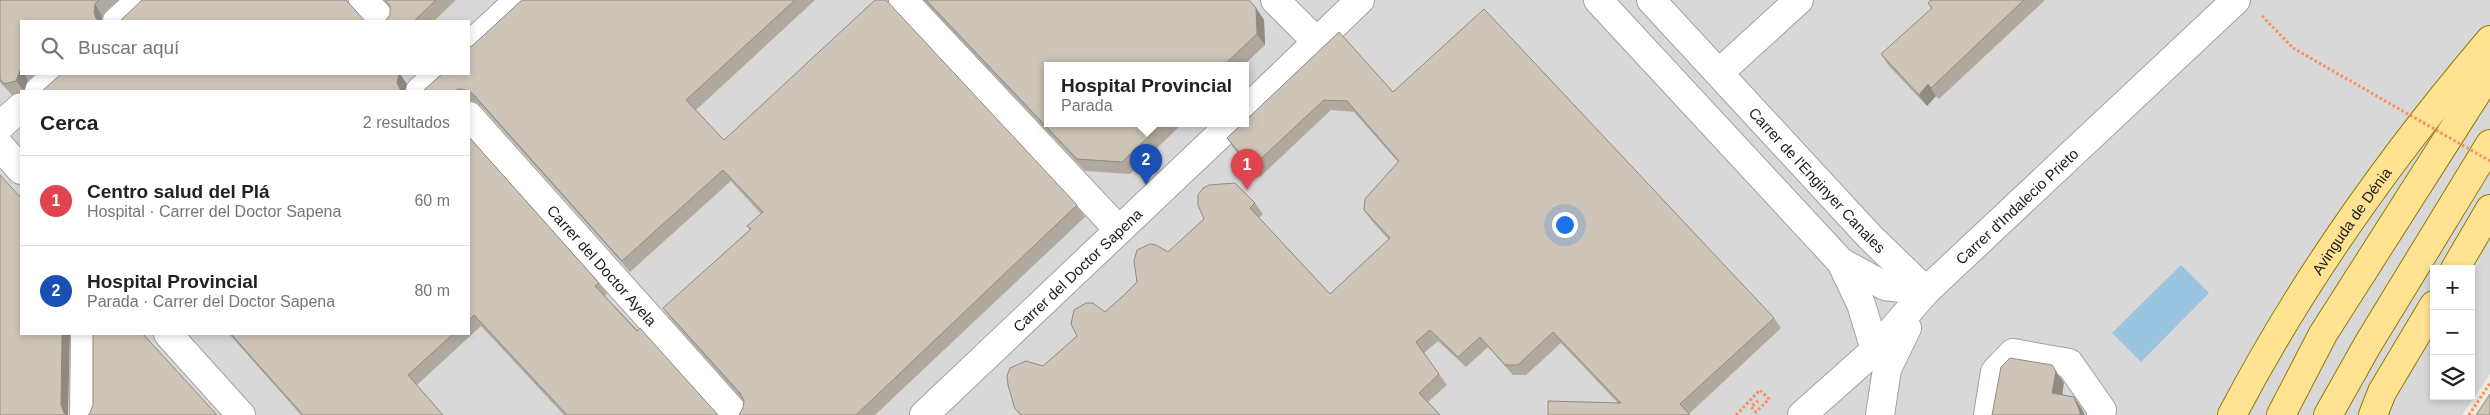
<!DOCTYPE html>
<html lang="es">
<meta charset="utf-8">
<style>
:root{--surface:#fff;--page:#f2f2f2;--text:#222;--muted:#767676;--line:#e0e0e0;--accent:#c62200}
body{margin:0;font-family:Helvetica,sans-serif;background:var(--page);color:var(--text)}
.controls{position:absolute;right:15px;bottom:15px;display:grid;overflow:hidden;border-radius:0px;box-shadow:0 2px 8px #0003}
.controls button{width:45px;height:45px;display:grid;place-items:center;padding:0;border:0;border-bottom:1px solid var(--line);background:var(--surface);color:var(--text);font:25px sans-serif}
.you{position:absolute;left:1564px;top:224px;width:18px;height:18px;margin:-12px;border:4px solid #fff;border-radius:50%;background:#1a73e8;box-shadow:0 0 0 8px #1a73e833}
.badge{display:grid;place-items:center;width:32px;height:32px;border-radius:50%;background:var(--accent);color:#fff;font-size:16px;font-weight:700}
.pin{position:absolute;translate:-50% -41px;filter:drop-shadow(0 1px 2px #0008)}
.pin::after{content:'';position:absolute;top:26px;width:18px;height:15px;background:inherit;clip-path:polygon(0 0,100% 0,50% 100%)}
.popup{position:absolute;left:1044px;top:62px;width:205px;height:65px;box-sizing:border-box;display:grid;place-content:center;border-radius:0px;background:var(--surface);filter:drop-shadow(0 1px 4px #0005);font-size:16px;white-space:nowrap;color:var(--muted)}
.popup b{font-size:19px;color:var(--text)}
.popup::after{content:'';position:absolute;left:50%;top:100%;margin-left:-10px;border:10px solid transparent;border-top-color:var(--surface)}
.list{margin:0;padding:0;list-style:none}
h2{display:flex;justify-content:space-between;align-items:center;height:65px;margin:0;padding:0 20px;font-size:21px}
h2 small{font-size:16px;font-weight:400;color:var(--muted)}
.list li{display:grid;grid-template-columns:32px 1fr auto;gap:15px;align-items:center;box-sizing:border-box;height:90px;padding:0 20px;border-top:1px solid var(--line)}
.list b{display:block;font-size:19px;white-space:nowrap}
.list p{margin:0;font-size:16px;white-space:nowrap;color:var(--muted)}
.list em{font-size:16px;font-style:normal;color:var(--muted)}
.icon{flex:none;width:28px;height:28px;fill:none;stroke:currentColor;stroke-width:2;stroke-linecap:round;stroke-linejoin:round}
.map{position:relative;flex:none;width:2490px;height:415px;overflow:hidden}
.search{position:absolute;background:var(--surface);box-shadow:0 2px 8px #0003;left:20px;top:20px;width:450px;height:55px;display:flex;align-items:center;gap:12px;box-sizing:border-box;padding:0 18px;border-radius:0px;color:var(--muted);font-size:19px}
.panel{position:absolute;background:var(--surface);box-shadow:0 2px 8px #0003;left:20px;top:90px;width:450px;height:245px;border-radius:0px}
.map>svg:first-child{display:block}
.residential{fill:#d9d8d8;fill-rule:evenodd}
.water{fill:#9bc4e0}
.lines{fill:none;stroke-linecap:round;stroke-linejoin:round}
.minor-casing{stroke:#a2a2a2;stroke-width:30}
.major-casing{stroke:#927b00;stroke-width:30}
.path{stroke:#ff8b5f;stroke-width:3;stroke-dasharray:2.5 2.5;stroke-linecap:butt}
.minor{stroke:#fff;stroke-width:28}
.major{stroke:#ffe393;stroke-width:28}
.path-bridge{stroke:#ff8b5f;stroke-width:3;stroke-dasharray:2.5 2.5;stroke-linecap:butt}
.wall{fill:#b1a99e}
.shaded-wall{fill:#908a81}
.building{fill:#cec5b8;stroke:#908a81}
.labels{text-anchor:middle;dominant-baseline:central;stroke-width:5;stroke-linejoin:round;paint-order:stroke}
.street-label{font-size:15px;fill:#1b1b1b;stroke:#fff}
</style>
<div class="map">
<svg width="2490" height="415" viewBox="0 0 2490 415">
<rect width="100%" height="100%" fill="#eeebdf"/>
<path class="residential" d="M0,0H2490V374L2462,415H0ZM21,21H469V74H21ZM1047,66H1245V124H1047ZM21,91H469V334H21ZM2434,269H2471V396H2434Z"/>
<path class="water" d="M2181,265L2209,293L2141,362L2112,333Z"/>
<g class="lines">
<g class="minor-casing">
<g id="minor">
<path d="M363,0L383,21"/>
<path d="M903,0L1119,230"/>
<path d="M1275,0L1317,42"/>
<path d="M1598,0L1841,262L1861,304L1875,350"/>
<path id="s1" d="M1651,0L1870,237L1926,291"/>
<path d="M117,21L141,0"/>
<path d="M469,46L519,0"/>
<path d="M1720,72L1799,0"/>
<path d="M39,91L58,74"/>
<path d="M420,91L439,74"/>
<path d="M1245,111L1360,0"/>
<path id="s2" d="M469,116L736,415"/>
<path d="M0,126L21,107"/>
<path d="M0,146L21,170"/>
<path d="M1841,262L1885,286L1926,291"/>
<path d="M168,334L241,415"/>
<path d="M84,415L85,334"/>
<path id="s3" d="M924,415L1231,124"/>
<path id="s4" d="M1802,415L1875,350L1926,291L2236,0"/>
<path d="M1880,415L1887,369L1907,328"/>
<path d="M1988,415L1995,372L2013,353L2069,363L2102,410L2101,415"/>
</g>
</g>
<g class="major-casing">
<g id="major">
<path d="M2455,269L2490,209"/>
<path id="s5" d="M2232,415C2302,281 2392,155 2490,40"/>
<path d="M2281,415L2323,334L2490,72"/>
<path d="M2328,415L2368,344L2490,144"/>
<path d="M2373,415L2382,392L2434,305"/>
</g>
</g>
<g class="path">
<path d="M2262,16L2293,48"/>
<path d="M1736,415L1760,390L1769,399L1756,412L1751,407L1760,399"/>
<path d="M2469,415L2490,383"/>
</g>
<use href="#minor" class="minor"/>
<use href="#major" class="major"/>
<path class="path-bridge" d="M2293,48L2490,161"/>
</g>
<g class="wall">
<path d="M0,0H119L102,16L21,21V74H35L28,80L24,91H21V93L12,95L0,82Z"/>
<path d="M384,0H456L434,21H385L390,15V8Z"/>
<path d="M522,0H815L696,110L724,140L1077,205L1085,217L875,415H739L743,408L744,401L742,399L671,319L663,308L750,230L747,226L761,214L731,181L630,272L481,106L473,101H469V91H423Z"/>
<path d="M923,0H1249L1256,8L1264,20L1265,45L1243,66H1047V124H1182L1130,174L1085,171Z"/>
<path d="M1931,0H2045L1939,99L1936,96L1927,106L1889,66L1881,54L1932,9L1928,3Z"/>
<path d="M1339,32L1393,92L1774,318L1781,328L1689,414L1618,403L1561,343L1526,375H1513L1488,347L1466,367L1438,341L1424,353L1447,385L1428,402L1440,415H1020L1015,409L1043,366L1124,295L1168,252L1255,203L1263,214L1259,218L1330,294L1389,240L1372,221L1364,210L1398,162L1354,112L1331,110L1260,177L1234,149L1227,138Z"/>
<path d="M469,137L599,283L607,294L605,296L718,415H564L481,326L417,385L443,415H301L229,334H469Z"/>
</g>
<g class="shaded-wall">
<path d="M95,4L102,16V21H98L94,13Z"/>
<path d="M1256,8L1264,20L1265,45L1257,34Z"/>
<path d="M20,69L21,70V74H24L28,80L24,91L16,81Z"/>
<path d="M399,74H400L407,84L405,91H401L397,83Z"/>
<path d="M1928,84L1936,96L1927,106L1919,95Z"/>
<path d="M62,334H70L68,415H65L64,413L61,405Z"/>
<path d="M2056,371L2064,383L2061,404L2052,393Z"/>
<path d="M2074,397L2082,409L2085,415H2080Z"/>
</g>
<g class="building">
<path d="M0,0H99L95,4L94,13L97,20L99,21H21V68L16,81L4,84L0,79Z"/>
<path d="M142,0H346L365,21H120Z"/>
<path d="M385,0H436L414,21H385L390,15V6Z"/>
<path d="M522,0H795L686,100L724,140L875,0H886L1077,205L856,415H739L743,408L744,401L740,393L663,308L751,229L747,226L763,212L723,170L622,261L473,94L466,90L458,89L455,91H423L442,74H469V47L472,46Z"/>
<path d="M926,0H1249L1256,8L1257,34L1223,66H1047V124H1162L1122,162L1077,159Z"/>
<path d="M1931,0H2024L1931,88L1928,84L1919,95L1881,54L1932,8L1928,3Z"/>
<path d="M1484,9L1774,318L1680,404L1690,415H1548V401L1621,403L1553,332L1518,365H1505L1480,337L1458,357L1430,330L1416,342L1439,374L1419,393L1440,415H1022L1015,409L1008,385L1007,376L1010,368L1026,361L1043,366L1077,336L1071,324L1074,310L1086,303H1093L1105,312L1124,295L1137,282L1134,261L1137,250L1150,244L1156,245L1168,252L1204,219L1198,205V195L1203,188L1209,185L1235,183L1255,203L1250,208L1330,294L1390,238L1364,210L1365,199L1399,161L1347,101L1324,100L1252,167L1227,138L1242,124H1245V121L1339,32L1393,92Z"/>
<path d="M61,74H399L397,83L401,91H402H42Z"/>
<path d="M469,137L599,283L595,286L637,331L640,328L718,415H567L474,315L469,320Z"/>
<path d="M0,175L21,198V334H62L61,405L64,413L66,415H0Z"/>
<path d="M93,334H143L217,415H88L90,413L93,405Z"/>
<path d="M231,334H453L408,375L443,415H303Z"/>
<path d="M2010,358L2052,365L2056,371L2052,393L2074,397L2080,412V415H1992L2001,367Z"/>
<path d="M2490,394V415H2476Z"/>
</g>
<g class="labels">
<g class="street-label">
<text stroke="none"><textPath href="#s1" startOffset="245">Carrer de l'Enginyer Canales</textPath></text>
<text stroke="none"><textPath href="#s4" startOffset="300">Carrer d'Indalecio Prieto</textPath></text>
<text stroke="none"><textPath href="#s5" startOffset="228">Avinguda de Dénia</textPath></text>
<text stroke="none"><textPath href="#s2" startOffset="200">Carrer del Doctor Ayela</textPath></text>
<text stroke="none"><textPath href="#s3" startOffset="211">Carrer del Doctor Sapena</textPath></text>
</g>
</g>
</svg>
<div class="controls">
<button>+</button>
<button>−</button>
<button><svg class="icon" aria-label="layers" viewBox="0 0 24 24"><path d="M12 4l9 5-9 5-9-5zM3 14l9 5 9-5"/></svg></button>
</div>
<div class="you"></div>
<div class="pin badge" style="left:1247px;top:190px;background:#e0444e">1</div>
<div class="pin badge" style="left:1146px;top:185px;background:#1a4fb4">2</div>
<div class="popup"><b>Hospital Provincial</b>Parada</div>
<div class="search"><svg class="icon" aria-label="search" viewBox="0 0 24 24"><circle cx="10" cy="10" r="6"/><path d="M15 15l6 6"/></svg>Buscar aquí</div>
<section class="panel">
<h2>Cerca<small>2 resultados</small></h2>
<ul class="list">
<li><span class="badge" style="background:#e0444e">1</span><div><b>Centro salud del Plá</b><p>Hospital · Carrer del Doctor Sapena</p></div><em>60 m</em></li>
<li><span class="badge" style="background:#1a4fb4">2</span><div><b>Hospital Provincial</b><p>Parada · Carrer del Doctor Sapena</p></div><em>80 m</em></li>
</ul>
</section>
</div>
